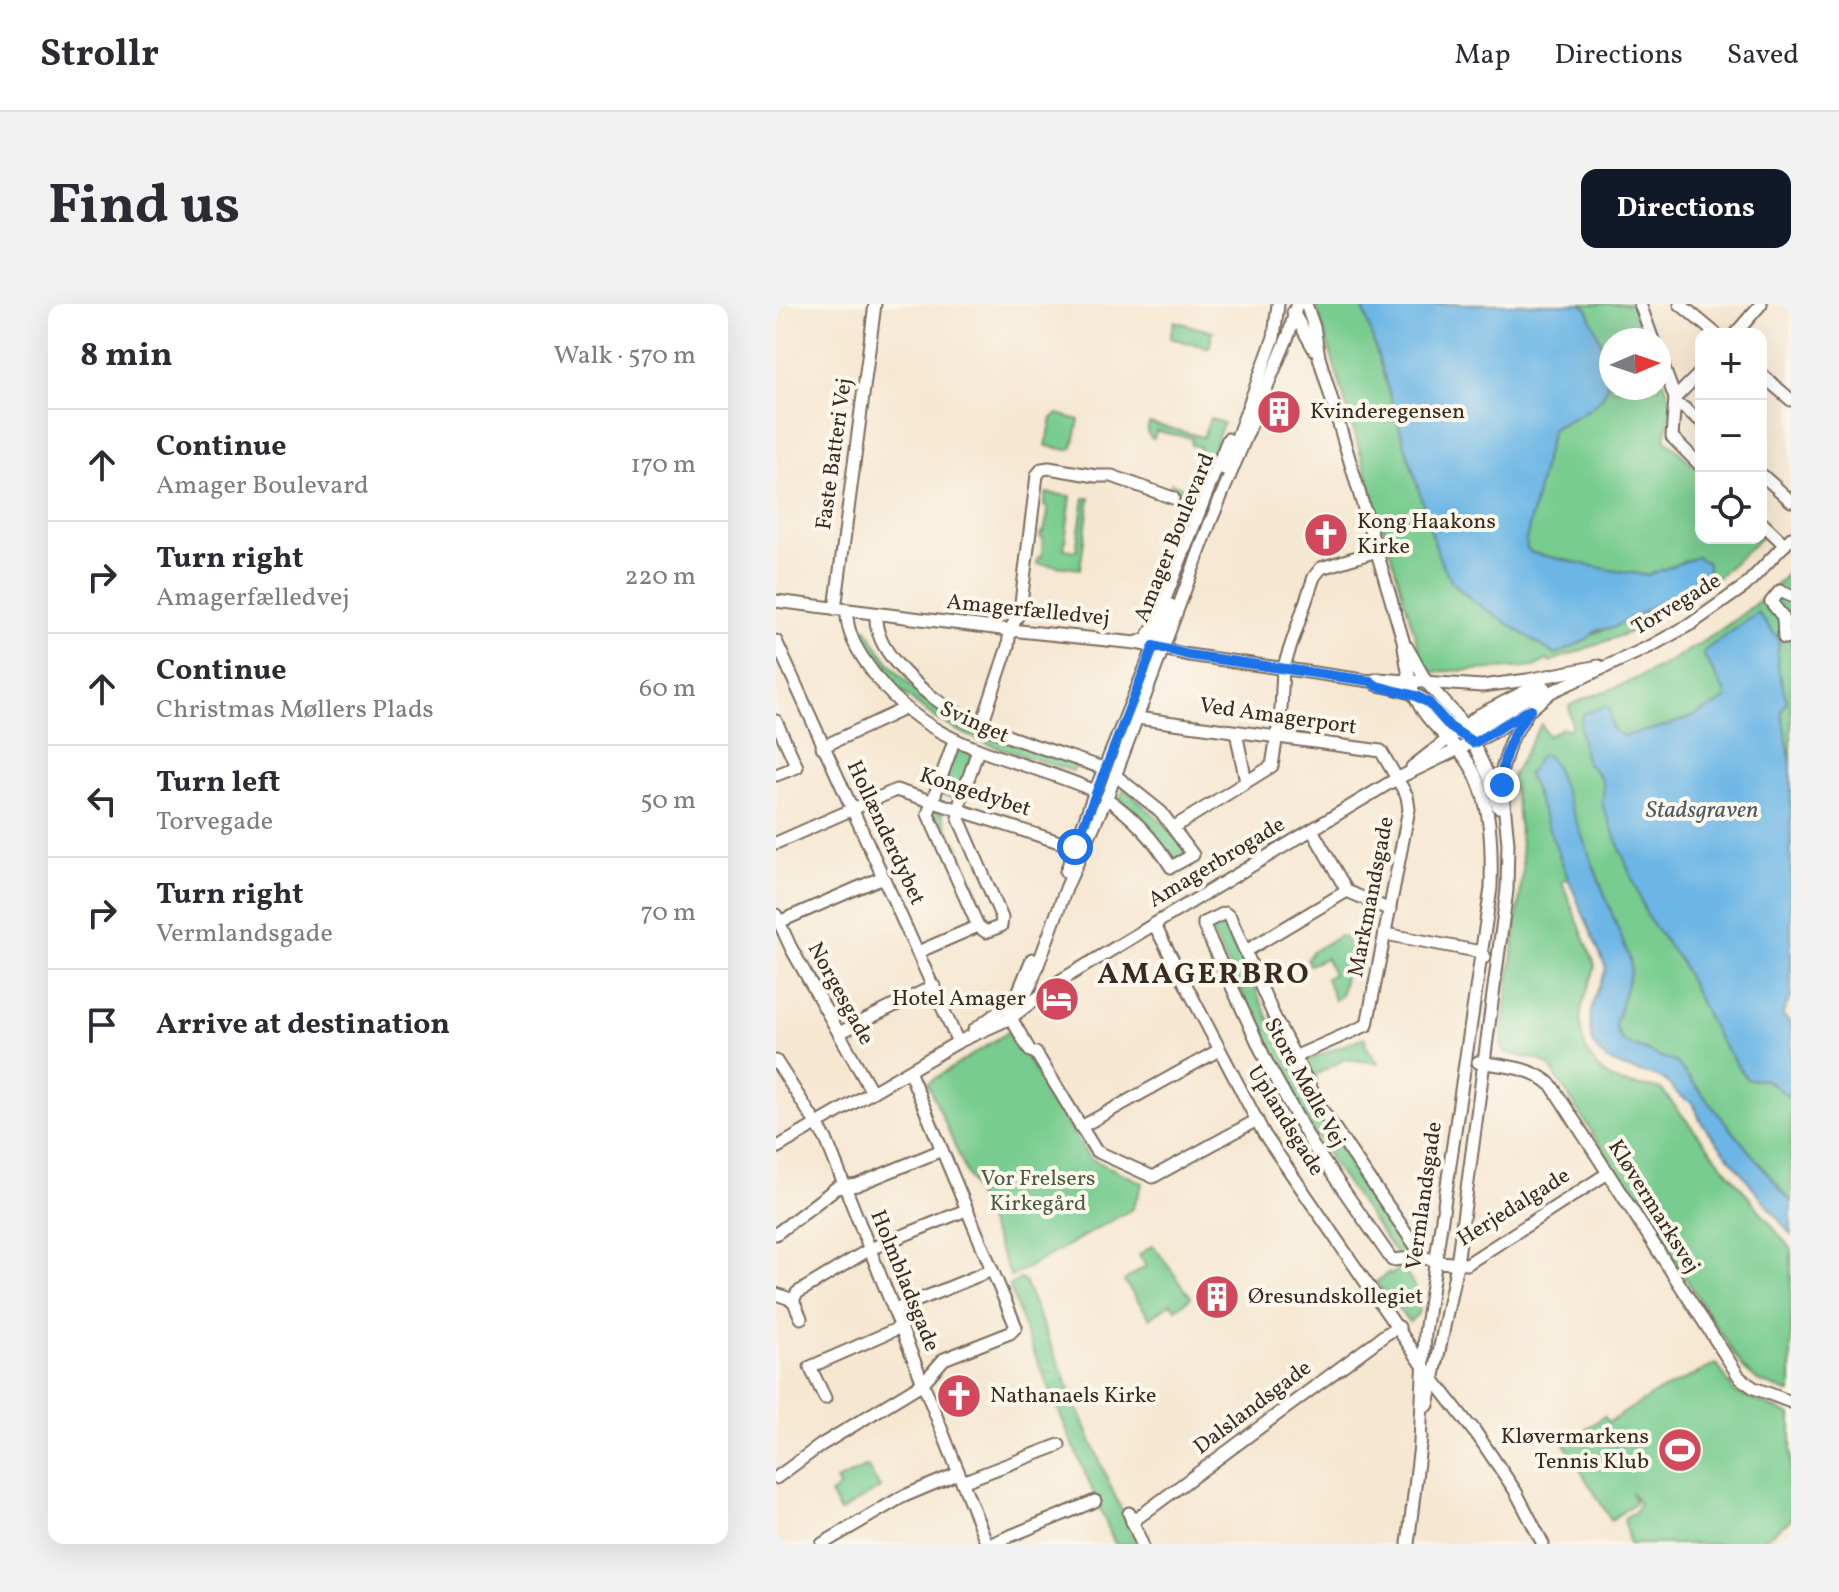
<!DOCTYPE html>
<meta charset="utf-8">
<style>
:root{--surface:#fff;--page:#f2f2f3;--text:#2b2b33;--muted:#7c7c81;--line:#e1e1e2;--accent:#111827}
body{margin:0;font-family:Vollkorn,serif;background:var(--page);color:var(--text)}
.controls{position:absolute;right:24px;top:24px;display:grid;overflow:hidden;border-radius:16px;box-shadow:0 8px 32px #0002}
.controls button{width:72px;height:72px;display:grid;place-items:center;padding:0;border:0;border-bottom:2px solid var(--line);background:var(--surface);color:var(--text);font:40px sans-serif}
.compass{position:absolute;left:823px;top:24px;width:72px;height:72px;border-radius:50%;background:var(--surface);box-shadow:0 8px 32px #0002;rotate:88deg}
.stop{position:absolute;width:24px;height:24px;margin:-18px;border:6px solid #1a73e8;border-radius:50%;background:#fff}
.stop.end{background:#1a73e8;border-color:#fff;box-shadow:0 2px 8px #0008}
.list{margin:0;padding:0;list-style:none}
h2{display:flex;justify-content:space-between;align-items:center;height:104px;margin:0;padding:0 32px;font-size:34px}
h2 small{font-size:26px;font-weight:400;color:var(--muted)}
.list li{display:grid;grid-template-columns:52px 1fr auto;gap:24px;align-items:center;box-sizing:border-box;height:112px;padding:0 32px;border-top:2px solid var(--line)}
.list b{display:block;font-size:30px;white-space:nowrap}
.list p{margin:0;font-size:26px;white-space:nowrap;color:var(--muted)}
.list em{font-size:26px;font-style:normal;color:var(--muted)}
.icon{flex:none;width:44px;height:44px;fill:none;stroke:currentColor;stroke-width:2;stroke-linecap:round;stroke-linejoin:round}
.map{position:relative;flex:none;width:1015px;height:1240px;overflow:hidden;border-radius:16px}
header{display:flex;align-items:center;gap:48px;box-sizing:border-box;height:112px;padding:0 40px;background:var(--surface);border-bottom:2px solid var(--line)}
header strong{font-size:38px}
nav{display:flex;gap:44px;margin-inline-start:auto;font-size:28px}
.intro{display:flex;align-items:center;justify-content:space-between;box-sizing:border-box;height:192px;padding:0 48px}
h1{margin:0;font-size:56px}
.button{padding:20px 36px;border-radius:16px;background:var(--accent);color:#fff;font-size:28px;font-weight:700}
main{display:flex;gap:48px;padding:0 48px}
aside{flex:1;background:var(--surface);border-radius:16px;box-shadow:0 8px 32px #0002}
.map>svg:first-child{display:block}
.green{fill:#78cc8f;stroke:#5a7b56;stroke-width:2}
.water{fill:#6cb6e5;stroke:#547082;stroke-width:2}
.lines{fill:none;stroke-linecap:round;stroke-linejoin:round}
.minor-casing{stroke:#7c6c5d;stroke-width:15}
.minor{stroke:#fff;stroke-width:11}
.route{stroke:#1a73e8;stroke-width:10}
.labels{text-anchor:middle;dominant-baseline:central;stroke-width:8;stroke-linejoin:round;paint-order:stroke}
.poi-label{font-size:22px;fill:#3b2a1e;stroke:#fbf7ec;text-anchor:start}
.street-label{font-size:22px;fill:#3b2a1e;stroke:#fbf7ec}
.park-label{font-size:22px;fill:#4d5b40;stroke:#fbf7ec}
.water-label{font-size:24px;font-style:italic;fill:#4c5b64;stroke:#fbf7ec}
.district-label{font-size:30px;font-weight:bold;letter-spacing:2px;fill:#3b2a1e;stroke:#fbf7ec}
</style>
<header>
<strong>Strollr</strong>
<nav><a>Map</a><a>Directions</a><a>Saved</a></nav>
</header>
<div class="intro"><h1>Find us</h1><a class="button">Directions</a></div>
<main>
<aside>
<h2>8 min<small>Walk · 570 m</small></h2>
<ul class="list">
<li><svg class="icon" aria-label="ahead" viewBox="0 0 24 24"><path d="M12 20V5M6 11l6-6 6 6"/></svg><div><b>Continue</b><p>Amager Boulevard</p></div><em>170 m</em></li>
<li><svg class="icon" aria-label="right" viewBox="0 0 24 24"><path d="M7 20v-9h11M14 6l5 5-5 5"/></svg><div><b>Turn right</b><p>Amagerfælledvej</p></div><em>220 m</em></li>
<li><svg class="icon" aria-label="ahead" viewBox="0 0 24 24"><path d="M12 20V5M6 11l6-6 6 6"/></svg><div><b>Continue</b><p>Christmas Møllers Plads</p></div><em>60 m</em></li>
<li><svg class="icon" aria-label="left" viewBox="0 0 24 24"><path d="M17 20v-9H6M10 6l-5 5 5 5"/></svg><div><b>Turn left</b><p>Torvegade</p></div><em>50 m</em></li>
<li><svg class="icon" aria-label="right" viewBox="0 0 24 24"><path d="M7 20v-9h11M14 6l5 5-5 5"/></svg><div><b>Turn right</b><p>Vermlandsgade</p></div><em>70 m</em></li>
<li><svg class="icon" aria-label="arrive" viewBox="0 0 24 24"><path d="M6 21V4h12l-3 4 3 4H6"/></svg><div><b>Arrive at destination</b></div></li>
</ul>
</aside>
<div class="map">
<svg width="1015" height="1240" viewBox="0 0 1015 1240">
<rect width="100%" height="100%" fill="#fbf7ec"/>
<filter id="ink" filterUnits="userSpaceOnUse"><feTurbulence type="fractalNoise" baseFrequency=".0125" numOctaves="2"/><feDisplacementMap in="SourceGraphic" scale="16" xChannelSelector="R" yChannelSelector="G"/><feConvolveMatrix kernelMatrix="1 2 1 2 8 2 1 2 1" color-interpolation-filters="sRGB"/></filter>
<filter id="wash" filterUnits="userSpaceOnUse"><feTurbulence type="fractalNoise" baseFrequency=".006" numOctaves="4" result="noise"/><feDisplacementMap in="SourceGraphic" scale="32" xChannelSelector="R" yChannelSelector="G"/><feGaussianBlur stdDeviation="1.8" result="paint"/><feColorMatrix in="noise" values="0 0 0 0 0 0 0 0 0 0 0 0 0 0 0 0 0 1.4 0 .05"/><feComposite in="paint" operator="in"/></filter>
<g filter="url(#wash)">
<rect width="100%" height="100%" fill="#f6e7d1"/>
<g class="green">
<path d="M540,0H586L664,256L676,278L779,351C799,342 816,327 836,324L925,278L921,253L872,271L834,266L756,249L751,244L750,236L776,125C789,117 809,110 820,100C846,75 821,32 811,4L806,0H861L874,36H835V84H883V63L896,100L889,135L925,168V234H985V224L990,229L940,275L854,328L774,358L771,356L758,363L654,368L645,351Z"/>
<path d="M398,17L437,28L433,44L394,34Z"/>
<path d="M282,110L303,116L297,143L292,146L270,142L276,114Z"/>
<path d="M434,114L447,119L418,196L393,185L395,179L415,186L417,178L421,176L418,174L424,143L415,141L416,134L380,127L378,134H375L371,128L373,119L427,133Z"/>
<path d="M270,189L295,192L288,245L300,247L308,194H314L304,265L261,260L262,253H266L267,234L264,233L265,228H268L272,209L271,203L268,202Z"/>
<path d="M1015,265V459L1005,406L1011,398L1001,360L1003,336L982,309L928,347V352L950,390V395C917,416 885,424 847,432C834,429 835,417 834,405L811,460C827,472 830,480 827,500L872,614L904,657L941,732L990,776L1015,794V898L901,759L846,737L840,725V718L855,666L854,656L778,460L752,470L792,574L786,578L819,661C817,676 809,688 806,703C800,731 813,766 841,777C854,782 872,782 885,785L1015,945V1089L982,1077L967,1064L774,763L764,756L730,749L725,742L747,566L742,509L735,474L765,420L772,432L786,424L793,425L796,422L793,402C811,392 832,387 851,379C903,355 978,310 1015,265Z"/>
<path d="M79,321L91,325C115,370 158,408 205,428C236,441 270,447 302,458L297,467C198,437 131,421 79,321Z"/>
<path d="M179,443L197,450L180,495L162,490Z"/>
<path d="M348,484L395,526L410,548L409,551L396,557L347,503L348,499L344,495Z"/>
<path d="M157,506L166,509L174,531L183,542L188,565L199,580L207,609L215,622L209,624L155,509Z"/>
<path d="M447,614L508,748L538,803L639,949L623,954L561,866L527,810L437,631L436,621Z"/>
<path d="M563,632L570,634L574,645L565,692L558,696L550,674L557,670L550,654L533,661L531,655L536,648Z"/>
<path d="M234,727L313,854L367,879L356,905L235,973L152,779Z"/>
<path d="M588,733L590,737L588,739L602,759L569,755L539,771L541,776L538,778L527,758Z"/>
<path d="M377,941L415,993L400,1005L395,999L374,1014L348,977L370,962L363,951Z"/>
<path d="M625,962L644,990L641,997L644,1000L642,1010L633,1018L600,978L612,969L616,971Z"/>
<path d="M244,975L248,977L334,1181L361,1240H339L251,1032L233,982Z"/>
<path d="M941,1060L958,1088L1015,1111V1216L981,1240H853L848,1214L859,1208L863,1200L855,1187L859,1199L835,1216L789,1141L828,1112L833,1118L878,1090Z"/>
<path d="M91,1162L104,1184L64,1208L54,1190L64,1184L60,1177Z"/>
</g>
<g class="water">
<path d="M586,0H806L811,4C821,31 847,75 820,100C809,110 789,117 776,125L750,236L751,244L756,249L834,266L872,271L921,253L932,259V270L926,280L919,281L836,324L821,326L810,336L780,351L697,297L676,278L664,256Z"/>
<path d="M982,309L1003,336L1001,360L1011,398L1005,406L1015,459V693L1006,711L1015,719V794L990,776L971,775L941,732L904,657L872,614L826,500C830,480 827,472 811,460L806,439L804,419L807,410L829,402L834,405L836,425L847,432C886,424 915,417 950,395V390L928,351V347Z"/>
<path d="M765,450L771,452L778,460L854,656L855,666L840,718V725L846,737L901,759L1015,898V931L925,818L917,799C912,796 906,794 901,789C895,784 891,775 883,773C838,761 803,757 817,699C820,687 827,676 830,664L792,574L752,470Z"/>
</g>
</g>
<g filter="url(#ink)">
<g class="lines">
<g class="minor-casing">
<g id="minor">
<path d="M530,0L538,23L543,53L627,336C631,360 633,387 647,407C659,426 680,439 692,458C716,495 716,541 715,584L649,1029L644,1139"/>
<path d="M864,0L877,36"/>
<path d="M904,0L940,30"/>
<path d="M517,8L538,45"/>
<path d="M959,30L985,0"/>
<path d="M883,51L899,94L896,133L925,162"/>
<path d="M985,70L1015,96"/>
<path d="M899,94L925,68"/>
<path d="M900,101L908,104L925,117"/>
<path d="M449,166L498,33L502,0"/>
<path d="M985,170L1015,197"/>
<path d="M985,218L1009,241"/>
<path d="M1015,292L1004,287L995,298L1007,313L1008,334L1015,333"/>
<path d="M0,297L234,326L360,339L413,351L594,377L602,375L706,382L751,376L823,362"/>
<path d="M59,305L99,0"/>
<path d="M71,307C70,328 81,346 93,363C152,448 232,449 319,487"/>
<path d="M100,311C99,330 109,346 121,360C176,425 253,437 329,465"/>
<path d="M0,337L182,738"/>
<path d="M360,339L371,334L380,318L452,135"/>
<path d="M631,343L651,379L680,411L693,430L713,473L722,503"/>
<path d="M601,381C619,384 641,388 655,401C666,411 673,423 687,432"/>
<path d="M361,414L605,447L631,492L633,505L591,721L518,753"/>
<path d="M0,417L21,463L0,471"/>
<path d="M205,423L232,342L234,326L244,307L261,171L266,165L273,164L320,172H336L397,194"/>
<path d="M460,428L470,478"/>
<path d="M690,435L699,426L769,383"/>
<path d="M178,437L152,510L202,622L210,628L225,622L226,614L183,515L182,505L202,446"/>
<path d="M46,443L128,405"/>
<path d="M636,463L703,411L765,379"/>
<path d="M330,494C358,513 378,535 395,563L417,551L385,508L339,471"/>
<path d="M398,523L496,462L505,405L507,365L538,273L545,264L601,247"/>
<path d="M536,526L571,587L614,606"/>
<path d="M0,539L120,486L299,543"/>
<path d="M290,568L319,487L395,301"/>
<path d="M0,611L15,644L96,788"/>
<path d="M3,618L107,573"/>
<path d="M378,620L488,830L648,1063L699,1129"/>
<path d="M609,630L700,647L709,653"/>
<path d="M470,647L571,587"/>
<path d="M142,648L202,622"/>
<path d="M241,691L256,655"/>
<path d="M233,707L248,693L255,680L291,582L333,488L434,219L513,30L521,0"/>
<path d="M235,714L254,747L260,749L320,847L377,873L481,816"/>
<path d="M198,726L236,698"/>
<path d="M63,729L158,682"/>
<path d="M0,757L50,835L211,1240"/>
<path d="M702,758C727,762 758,763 776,782L964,1074L978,1084L1015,1098"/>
<path d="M305,823L443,746"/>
<path d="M0,844L182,738L235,714L282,678L620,475L710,432L755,405L775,388L875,342L915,320L969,282L1015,234"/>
<path d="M0,930L60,884L81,881L166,846"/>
<path d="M647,953L616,956L537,842L491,759L428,622V619L449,609L454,613L498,712L546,806L647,953L661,958L691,960L832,869"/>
<path d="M0,990L17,996"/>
<path d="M118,1006L216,966"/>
<path d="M25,1014L17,996L21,989L94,945L190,906"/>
<path d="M49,1094L34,1063L125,1023"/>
<path d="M652,1101L681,960L731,586L732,539L725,469L734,438L750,411"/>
<path d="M696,1123L740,1188L767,1240"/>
<path d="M0,1174L45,1141L147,1079L168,1055L234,1029L240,1023L133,767"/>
<path d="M186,1178L283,1141"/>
<path d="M353,1209L366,1240"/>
<path d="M356,1218L610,1030L623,1023"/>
<path d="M46,1240L126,1193L183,1169"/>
<path d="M215,1240L319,1197"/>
<path d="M632,1240L645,1133"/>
</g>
</g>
<use href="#minor" class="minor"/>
</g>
</g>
<g class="lines" filter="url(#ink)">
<path class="route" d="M299,543L378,342L413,351L594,377L601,382L640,392L653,399L674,423L698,439L755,405C738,427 725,451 726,481"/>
</g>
<defs>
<g id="building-disc" transform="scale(2.3)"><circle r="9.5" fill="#d1495b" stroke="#fbf7ec"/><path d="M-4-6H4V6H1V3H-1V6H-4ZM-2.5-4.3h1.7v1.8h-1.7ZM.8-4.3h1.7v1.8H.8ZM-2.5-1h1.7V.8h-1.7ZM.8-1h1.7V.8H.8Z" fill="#fff"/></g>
<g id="church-disc" transform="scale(2.3)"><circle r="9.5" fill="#d1495b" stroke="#fbf7ec"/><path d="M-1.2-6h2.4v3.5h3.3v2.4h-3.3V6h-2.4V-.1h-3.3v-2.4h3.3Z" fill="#fff"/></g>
<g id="hotel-disc" transform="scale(2.3)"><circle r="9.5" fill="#d1495b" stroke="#fbf7ec"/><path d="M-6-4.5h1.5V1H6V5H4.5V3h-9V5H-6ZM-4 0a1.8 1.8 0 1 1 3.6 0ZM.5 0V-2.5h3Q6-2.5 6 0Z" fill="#fff"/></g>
<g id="stadium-disc" transform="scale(2.3)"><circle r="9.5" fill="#d1495b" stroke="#fbf7ec"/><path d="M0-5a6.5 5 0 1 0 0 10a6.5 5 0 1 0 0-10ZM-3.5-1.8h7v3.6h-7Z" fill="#fff"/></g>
</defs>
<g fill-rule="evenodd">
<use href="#building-disc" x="503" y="108"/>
<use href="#church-disc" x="550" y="231"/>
<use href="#hotel-disc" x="281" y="695"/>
<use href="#building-disc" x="441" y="993"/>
<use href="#church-disc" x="183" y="1092"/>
<use href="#stadium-disc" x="904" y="1146"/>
</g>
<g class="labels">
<g class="poi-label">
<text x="534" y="108">Kvinderegensen</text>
<text x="581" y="218">Kong Haakons<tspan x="581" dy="25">Kirke</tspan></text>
<text x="250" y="695" text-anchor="end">Hotel Amager</text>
<text x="472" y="993">Øresundskollegiet</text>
<text x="214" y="1092">Nathanaels Kirke</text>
<text x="873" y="1133" text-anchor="end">Kløvermarkens<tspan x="873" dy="25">Tennis Klub</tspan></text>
</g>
<g class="street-label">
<text transform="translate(59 150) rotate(-82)">Faste Batteri Vej</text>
<text transform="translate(399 234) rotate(-68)">Amager Boulevard</text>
<text transform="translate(901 301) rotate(-31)">Torvegade</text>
<text transform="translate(252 307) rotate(6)">Amagerfælledvej</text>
<text transform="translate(502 413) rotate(8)">Ved Amagerport</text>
<text transform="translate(198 419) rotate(24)">Svinget</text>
<text transform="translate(199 489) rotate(18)">Kongedybet</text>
<text transform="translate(109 529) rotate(65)">Hollænderdybet</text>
<text transform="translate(441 559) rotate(-31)">Amagerbrogade</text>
<text transform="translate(596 593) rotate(-79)">Markmandsgade</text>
<text transform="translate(64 690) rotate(61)">Norgesgade</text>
<text transform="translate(528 779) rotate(61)">Store Mølle Vej</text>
<text transform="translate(509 817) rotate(58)">Uplandsgade</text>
<text transform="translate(649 892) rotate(-82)">Vermlandsgade</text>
<text transform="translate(877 903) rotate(58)">Kløvermarksvej</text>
<text transform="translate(738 904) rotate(-32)">Herjedalgade</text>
<text transform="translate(128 977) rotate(68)">Holmbladsgade</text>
<text transform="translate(477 1104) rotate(-37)">Dalslandsgade</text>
</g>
<g class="park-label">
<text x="262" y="875">Vor Frelsers<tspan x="262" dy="25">Kirkegård</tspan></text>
</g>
<g class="water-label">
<text x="926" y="507">Stadsgraven</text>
</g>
<g class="district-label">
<text x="428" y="671">AMAGERBRO</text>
</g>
</g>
</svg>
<div class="controls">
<button>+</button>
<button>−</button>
<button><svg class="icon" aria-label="locate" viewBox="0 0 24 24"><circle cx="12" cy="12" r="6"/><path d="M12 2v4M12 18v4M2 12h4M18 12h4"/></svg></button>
</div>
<svg class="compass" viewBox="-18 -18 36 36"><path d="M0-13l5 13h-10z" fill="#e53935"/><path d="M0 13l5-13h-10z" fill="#7c7c81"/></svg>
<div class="stop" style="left:299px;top:543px"></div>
<div class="stop end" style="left:726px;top:481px"></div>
</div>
</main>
